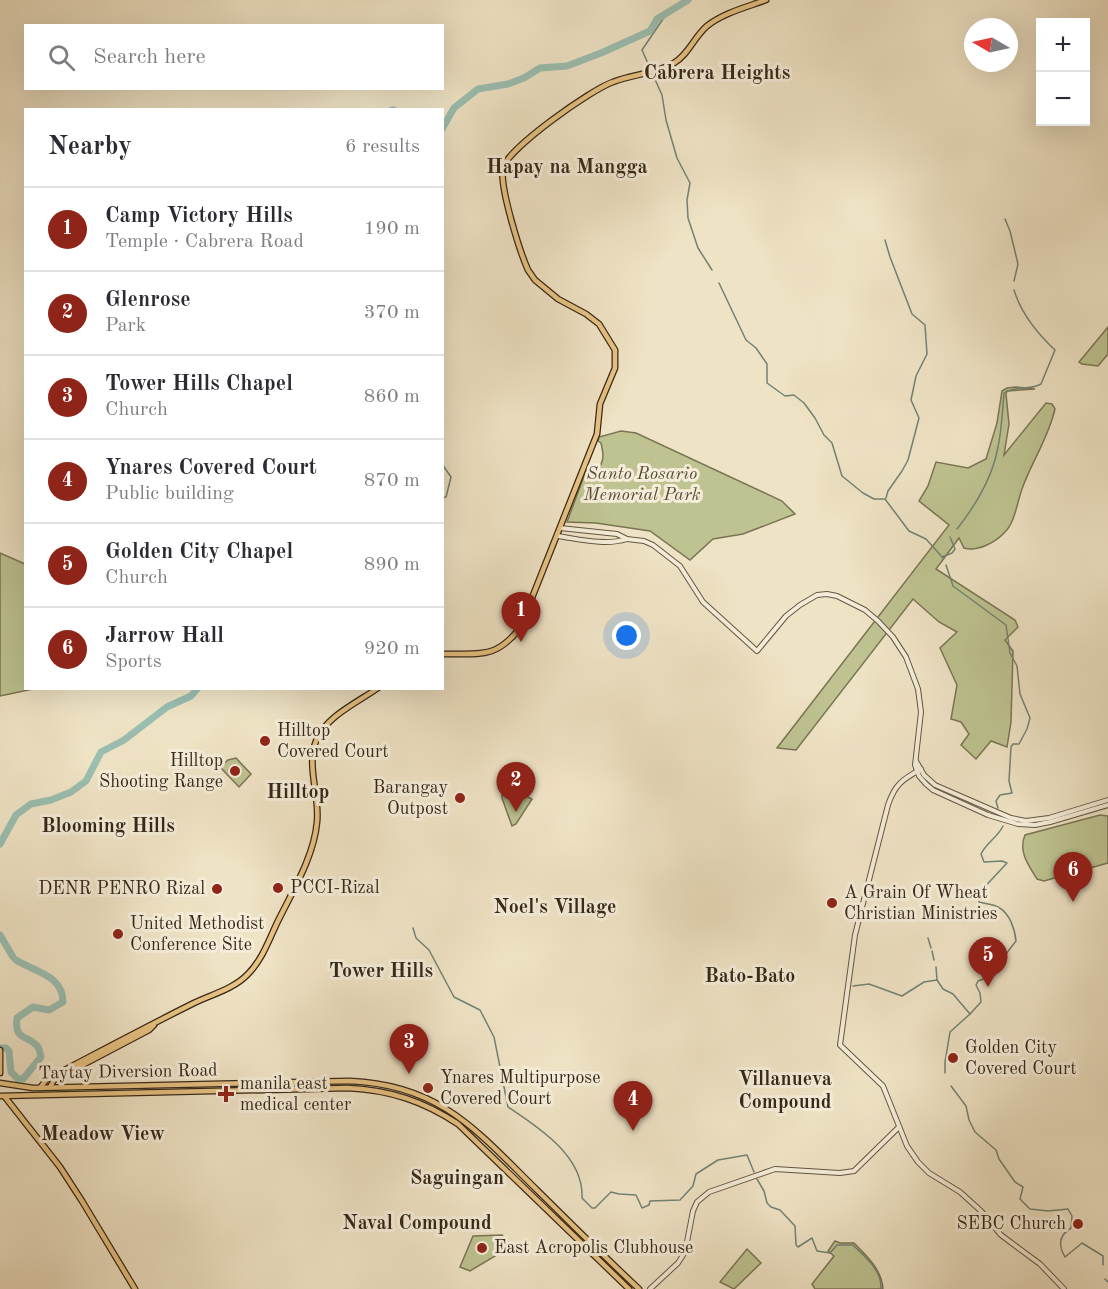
<!DOCTYPE html>
<meta charset="utf-8">
<style>
:root{--surface:#fff;--page:#f2f2f3;--text:#2b2b33;--muted:#7c7c81;--line:#e1e1e2;--accent:#8f2418}
body{margin:0;font-family:"Old Standard TT",serif;background:var(--page);color:var(--text)}
.controls{position:absolute;right:18px;top:18px;display:grid;overflow:hidden;border-radius:0px;box-shadow:0 6px 24px #0002}
.controls button{width:54px;height:54px;display:grid;place-items:center;padding:0;border:0;border-bottom:2px solid var(--line);background:var(--surface);color:var(--text);font:30px sans-serif}
.compass{position:absolute;left:964px;top:18px;width:54px;height:54px;border-radius:50%;background:var(--surface);box-shadow:0 6px 24px #0002;rotate:279deg}
.you{position:absolute;left:627px;top:636px;width:21px;height:21px;margin:-15px;border:4px solid #fff;border-radius:50%;background:#1a73e8;box-shadow:0 0 0 9px #1a73e833}
.badge{display:grid;place-items:center;width:39px;height:39px;border-radius:50%;background:var(--accent);color:#fff;font-size:20px;font-weight:700}
.pin{position:absolute;translate:-50% -50px;filter:drop-shadow(0 2px 3px #0008)}
.pin::after{content:'';position:absolute;top:32px;width:21px;height:18px;background:inherit;clip-path:polygon(0 0,100% 0,50% 100%)}
.list{margin:0;padding:0;list-style:none}
h2{display:flex;justify-content:space-between;align-items:center;height:78px;margin:0;padding:0 24px;font-size:26px}
h2 small{font-size:20px;font-weight:400;color:var(--muted)}
.list li{display:grid;grid-template-columns:39px 1fr auto;gap:18px;align-items:center;box-sizing:border-box;height:84px;padding:0 24px;border-top:2px solid var(--line)}
.list b{display:block;font-size:22px;white-space:nowrap}
.list p{margin:0;font-size:20px;white-space:nowrap;color:var(--muted)}
.list em{font-size:20px;font-style:normal;color:var(--muted)}
.icon{flex:none;width:33px;height:33px;fill:none;stroke:currentColor;stroke-width:2;stroke-linecap:round;stroke-linejoin:round}
.map{position:relative;flex:none;width:1108px;height:1289px;overflow:hidden}
.search{position:absolute;background:var(--surface);box-shadow:0 6px 24px #0002;left:24px;top:24px;width:420px;height:66px;display:flex;align-items:center;gap:15px;box-sizing:border-box;padding:0 21px;border-radius:0px;color:var(--muted);font-size:22px}
.panel{position:absolute;background:var(--surface);box-shadow:0 6px 24px #0002;left:24px;top:108px;width:420px;height:582px;border-radius:0px}
.map>svg:first-child{display:block}
.green{fill:#bec391;stroke:#7a7554;stroke-width:1.5}
.lines{fill:none;stroke-linecap:round;stroke-linejoin:round}
.stream{stroke:#728273;stroke-width:1.5}
.river{stroke:#9abeb0;stroke-width:7}
.minor-casing{stroke:#645643;stroke-width:6}
.major-casing{stroke:#352718;stroke-width:7}
.minor{stroke:#f5edd9;stroke-width:4}
.major{stroke:#e8c282;stroke-width:4.5}
.poi-dot{fill:#8f2418;stroke:#f5edd9;stroke-width:2}
.labels{text-anchor:middle;dominant-baseline:central;stroke-width:6;stroke-linejoin:round;paint-order:stroke}
.park-label{font-size:18px;font-style:italic;fill:#574e36;stroke:#f5edd9}
.poi-label{font-size:18px;fill:#352718;stroke:#f5edd9;text-anchor:start}
.street-label{font-size:18px;fill:#352718;stroke:#f5edd9}
.neighbourhood-label{font-size:20px;font-weight:bold;fill:#352718;stroke:#f5edd9}
</style>
<div class="map">
<svg width="1108" height="1289" viewBox="0 0 1108 1289">
<rect width="100%" height="100%" fill="#efe3c5"/>
<filter id="stains"><feTurbulence type="fractalNoise" baseFrequency=".00333" numOctaves="4"/><feColorMatrix values="0 0 0 0 .2 0 0 0 0 .09 0 0 0 0 .02 0 0 0 .5 -.17"/></filter>
<radialGradient id="worn" r=".72"><stop offset=".6" stop-color="#630" stop-opacity="0"/><stop offset="1" stop-color="#630" stop-opacity=".3"/></radialGradient>
<g class="green">
<path d="M1108,327V354L1098,366L1082,364L1079,362Z"/>
<path d="M1016,387L1035,389L1007,391L1006,394L1009,424L1004,455L1046,403L1052,404L1055,409C1048,439 1032,461 1022,489C1017,503 1015,522 1005,532C996,542 978,552 964,548L959,538L936,569L1015,620L1018,627L1005,640L1013,651L1011,722L1007,747L991,741L976,759L961,745L969,734L961,722L951,719L957,685L940,648L957,632L939,622L913,599L796,750L777,748L949,525L919,501L928,486L936,462L968,468L986,459L997,423L1002,391L1007,388Z"/>
<path d="M621,431L636,433L782,501L795,514L743,534L713,539L690,560L650,531L596,523L567,522L587,468L598,471C604,459 604,456 601,443L598,441L599,437Z"/>
<path d="M0,553L25,564L26,688L33,689L0,696Z"/>
<path d="M236,758L251,774L239,787L220,767L228,760Z"/>
<path d="M507,786L532,799L516,824L512,826L502,798V791Z"/>
<path d="M1100,815L1108,816V863L1044,881L1037,879C1028,865 1018,851 1025,835Z"/>
<path d="M502,1235L512,1246L470,1271L460,1267L473,1236Z"/>
<path d="M835,1241L840,1243H854C867,1256 882,1270 883,1289H815L812,1284L834,1256L828,1251Z"/>
<path d="M747,1249L761,1263L734,1289L720,1282Z"/>
</g>
<g class="lines">
<g class="stream">
<path d="M650,68L642,50L665,16"/>
<path d="M653,75L662,95L666,120L677,158L690,183L687,200L688,218L698,248L712,270"/>
<path d="M1005,219L1010,231L1018,264L1014,281"/>
<path d="M885,240L890,257L912,314L925,325L927,354L916,376L911,400L919,418L908,460L902,471L888,491L886,498"/>
<path d="M719,283L746,340L756,348L767,364V383L785,396L794,395L804,403L815,418L824,435L832,443L842,476L863,493L874,499H885L909,531L926,539L943,558"/>
<path d="M442,464L451,477L446,497L442,498"/>
<path d="M957,529C972,510 987,486 994,463C1001,441 1002,416 1004,393C1015,385 1029,391 1041,384L1055,350C1037,333 1021,313 1014,290"/>
<path d="M942,557L952,553L955,549L950,537"/>
<path d="M946,565L953,586L1006,625L1010,653L1017,666L1020,694L1030,718L1027,729L1019,744H1013L1011,747L1009,781L1012,793L1000,795L996,801L998,808"/>
<path d="M413,928L416,938L429,950L454,997L480,1010L494,1037L508,1107C538,1127 584,1156 582,1198L592,1208H595L611,1192L619,1194L636,1195L642,1208L649,1205L650,1201L680,1200L693,1186L696,1174L718,1160L747,1155L754,1172"/>
<path d="M928,938L931,948"/>
<path d="M932,951L934,960"/>
<path d="M936,967L937,980"/>
<path d="M853,986L869,984L902,996L924,982L937,980L943,989L953,994L970,1014L950,1032L945,1062V1073"/>
<path d="M970,1014L981,1002L980,993L976,985L978,981L995,975L999,963L1016,941C1015,930 1010,913 998,907C993,904 985,904 979,902L978,894L1007,863L1002,861L984,862L981,854C986,843 998,837 1003,826"/>
<path d="M951,1086L966,1106L969,1120L975,1132L996,1150L999,1159L1015,1182L1023,1187L1020,1199L1030,1209L1048,1211L1068,1209L1072,1216L1071,1228C1059,1235 1058,1245 1065,1257L1082,1243L1103,1256V1265"/>
<path d="M757,1179L764,1191L767,1203L771,1207L780,1210L795,1226L796,1245L798,1247L812,1238L817,1251L830,1253L837,1245H853C866,1258 882,1270 881,1289"/>
<path d="M1105,1279L1108,1282"/>
</g>
<g class="river">
<path d="M392,110H394"/>
<path d="M442,129L454,108L478,89L508,84L524,78L540,68L567,66L601,53L650,31L657,19L688,0"/>
<path d="M0,844L16,815L31,804L51,800L71,792L86,781L101,752L124,740L167,707L191,696L198,688"/>
<path d="M0,935L13,957"/>
<path d="M0,1048H6L9,1051L11,1072L18,1079H23L41,1057C40,1054 40,1050 38,1047C28,1034 14,1042 17,1018L33,1007L49,1010L63,1002C63,975 35,972 16,960"/>
</g>
<g class="minor-casing">
<g id="minor">
<path d="M560,528L617,534L627,539L644,541L653,545L680,566L703,602L757,651L786,616L800,605L817,595L827,594L837,596L865,610L878,621L893,637L906,657L918,689L921,712L915,765L919,776L926,784L933,790L988,815L1018,824L1035,825L1050,822L1108,805"/>
<path d="M557,536C579,539 605,546 627,539"/>
<path d="M916,761L924,775L935,785L1011,818L1026,821L1049,818L1108,800"/>
<path d="M921,769C902,780 895,784 888,805L855,935L840,1045L883,1086L907,1146L918,1162L929,1173L960,1192L981,1211L1001,1235L1040,1264L1064,1289"/>
<path d="M650,1289L678,1263L685,1252L693,1211L697,1202L709,1192L775,1169L840,1173L854,1171L899,1127"/>
</g>
</g>
<g class="major-casing">
<g id="major">
<path d="M442,654C479,653 495,660 520,628L593,444L597,434L600,404L615,368V350L599,324L586,314L558,299L535,280L528,270C520,252 499,186 503,168C508,148 592,89 613,82C632,74 656,74 674,63C689,54 694,37 707,26C723,13 747,7 766,0"/>
<path d="M0,1050V1073"/>
<path d="M0,1083L33,1088L350,1081C441,1085 477,1131 537,1190C571,1224 605,1257 639,1289"/>
<path d="M50,1087L54,1080L149,1030L154,1025"/>
<path d="M40,1088L46,1080L55,1075C101,1051 146,1027 192,1004C210,995 234,989 248,974C262,960 269,940 277,923C292,892 314,857 317,822C320,796 306,766 316,741C325,717 358,702 378,688"/>
<path d="M0,1096L348,1088C390,1090 423,1101 458,1124L629,1289"/>
<path d="M5,1097L60,1167L82,1201L135,1289"/>
</g>
</g>
<use href="#minor" class="minor"/>
<use href="#major" class="major"/>
</g>
<g class="poi-dot">
<circle cx="265" cy="741" r="6"/>
<circle cx="235" cy="771" r="6"/>
<circle cx="460" cy="798" r="6"/>
<circle cx="278" cy="888" r="6"/>
<circle cx="217" cy="889" r="6"/>
<circle cx="832" cy="903" r="6"/>
<circle cx="118" cy="934" r="6"/>
<circle cx="953" cy="1058" r="6"/>
<circle cx="428" cy="1088" r="6"/>
<path d="M223 1085h6v6h6v6h-6v6h-6v-6h-6v-6h6z"/>
<circle cx="1078" cy="1224" r="6"/>
<circle cx="482" cy="1248" r="6"/>
</g>
<g class="labels">
<g class="park-label">
<text x="642" y="474">Santo Rosario<tspan x="642" dy="21">Memorial Park</tspan></text>
</g>
<g class="poi-label">
<text x="277" y="731">Hilltop<tspan x="277" dy="21">Covered Court</tspan></text>
<text x="223" y="761" text-anchor="end">Hilltop<tspan x="223" dy="21">Shooting Range</tspan></text>
<text x="448" y="788" text-anchor="end">Barangay<tspan x="448" dy="21">Outpost</tspan></text>
<text x="290" y="888">PCCI-Rizal</text>
<text x="205" y="889" text-anchor="end">DENR PENRO Rizal</text>
<text x="844" y="893">A Grain Of Wheat<tspan x="844" dy="21">Christian Ministries</tspan></text>
<text x="130" y="924">United Methodist<tspan x="130" dy="21">Conference Site</tspan></text>
<text x="965" y="1048">Golden City<tspan x="965" dy="21">Covered Court</tspan></text>
<text x="440" y="1078">Ynares Multipurpose<tspan x="440" dy="21">Covered Court</tspan></text>
<text x="240" y="1084">manila east<tspan x="240" dy="21">medical center</tspan></text>
<text x="1066" y="1224" text-anchor="end">SEBC Church</text>
<text x="494" y="1248">East Acropolis Clubhouse</text>
</g>
<g class="street-label">
<text transform="translate(128 1072) rotate(-1)">Taytay Diversion Road</text>
</g>
<g class="neighbourhood-label">
<text x="717" y="74">Cabrera Heights</text>
<text x="567" y="168">Hapay na Mangga</text>
<text x="298" y="793">Hilltop</text>
<text x="108" y="827">Blooming Hills</text>
<text x="555" y="908">Noel's Village</text>
<text x="381" y="972">Tower Hills</text>
<text x="750" y="977">Bato-Bato</text>
<text x="785" y="1080">Villanueva<tspan x="785" dy="23">Compound</tspan></text>
<text x="103" y="1135">Meadow View</text>
<text x="457" y="1179">Saguingan</text>
<text x="417" y="1224">Naval Compound</text>
</g>
</g>
<rect width="100%" height="100%" filter="url(#stains)"/>
<rect width="100%" height="100%" fill="url(#worn)"/>
</svg>
<div class="controls">
<button>+</button>
<button>−</button>
</div>
<svg class="compass" viewBox="-18 -18 36 36"><path d="M0-13l5 13h-10z" fill="#e53935"/><path d="M0 13l5-13h-10z" fill="#7c7c81"/></svg>
<div class="you"></div>
<div class="pin badge" style="left:521px;top:642px">1</div>
<div class="pin badge" style="left:516px;top:812px">2</div>
<div class="pin badge" style="left:409px;top:1074px">3</div>
<div class="pin badge" style="left:633px;top:1131px">4</div>
<div class="pin badge" style="left:988px;top:987px">5</div>
<div class="pin badge" style="left:1073px;top:902px">6</div>
<div class="search"><svg class="icon" aria-label="search" viewBox="0 0 24 24"><circle cx="10" cy="10" r="6"/><path d="M15 15l6 6"/></svg>Search here</div>
<section class="panel">
<h2>Nearby<small>6 results</small></h2>
<ul class="list">
<li><span class="badge">1</span><div><b>Camp Victory Hills</b><p>Temple · Cabrera Road</p></div><em>190 m</em></li>
<li><span class="badge">2</span><div><b>Glenrose</b><p>Park</p></div><em>370 m</em></li>
<li><span class="badge">3</span><div><b>Tower Hills Chapel</b><p>Church</p></div><em>860 m</em></li>
<li><span class="badge">4</span><div><b>Ynares Covered Court</b><p>Public building</p></div><em>870 m</em></li>
<li><span class="badge">5</span><div><b>Golden City Chapel</b><p>Church</p></div><em>890 m</em></li>
<li><span class="badge">6</span><div><b>Jarrow Hall</b><p>Sports</p></div><em>920 m</em></li>
</ul>
</section>
</div>
